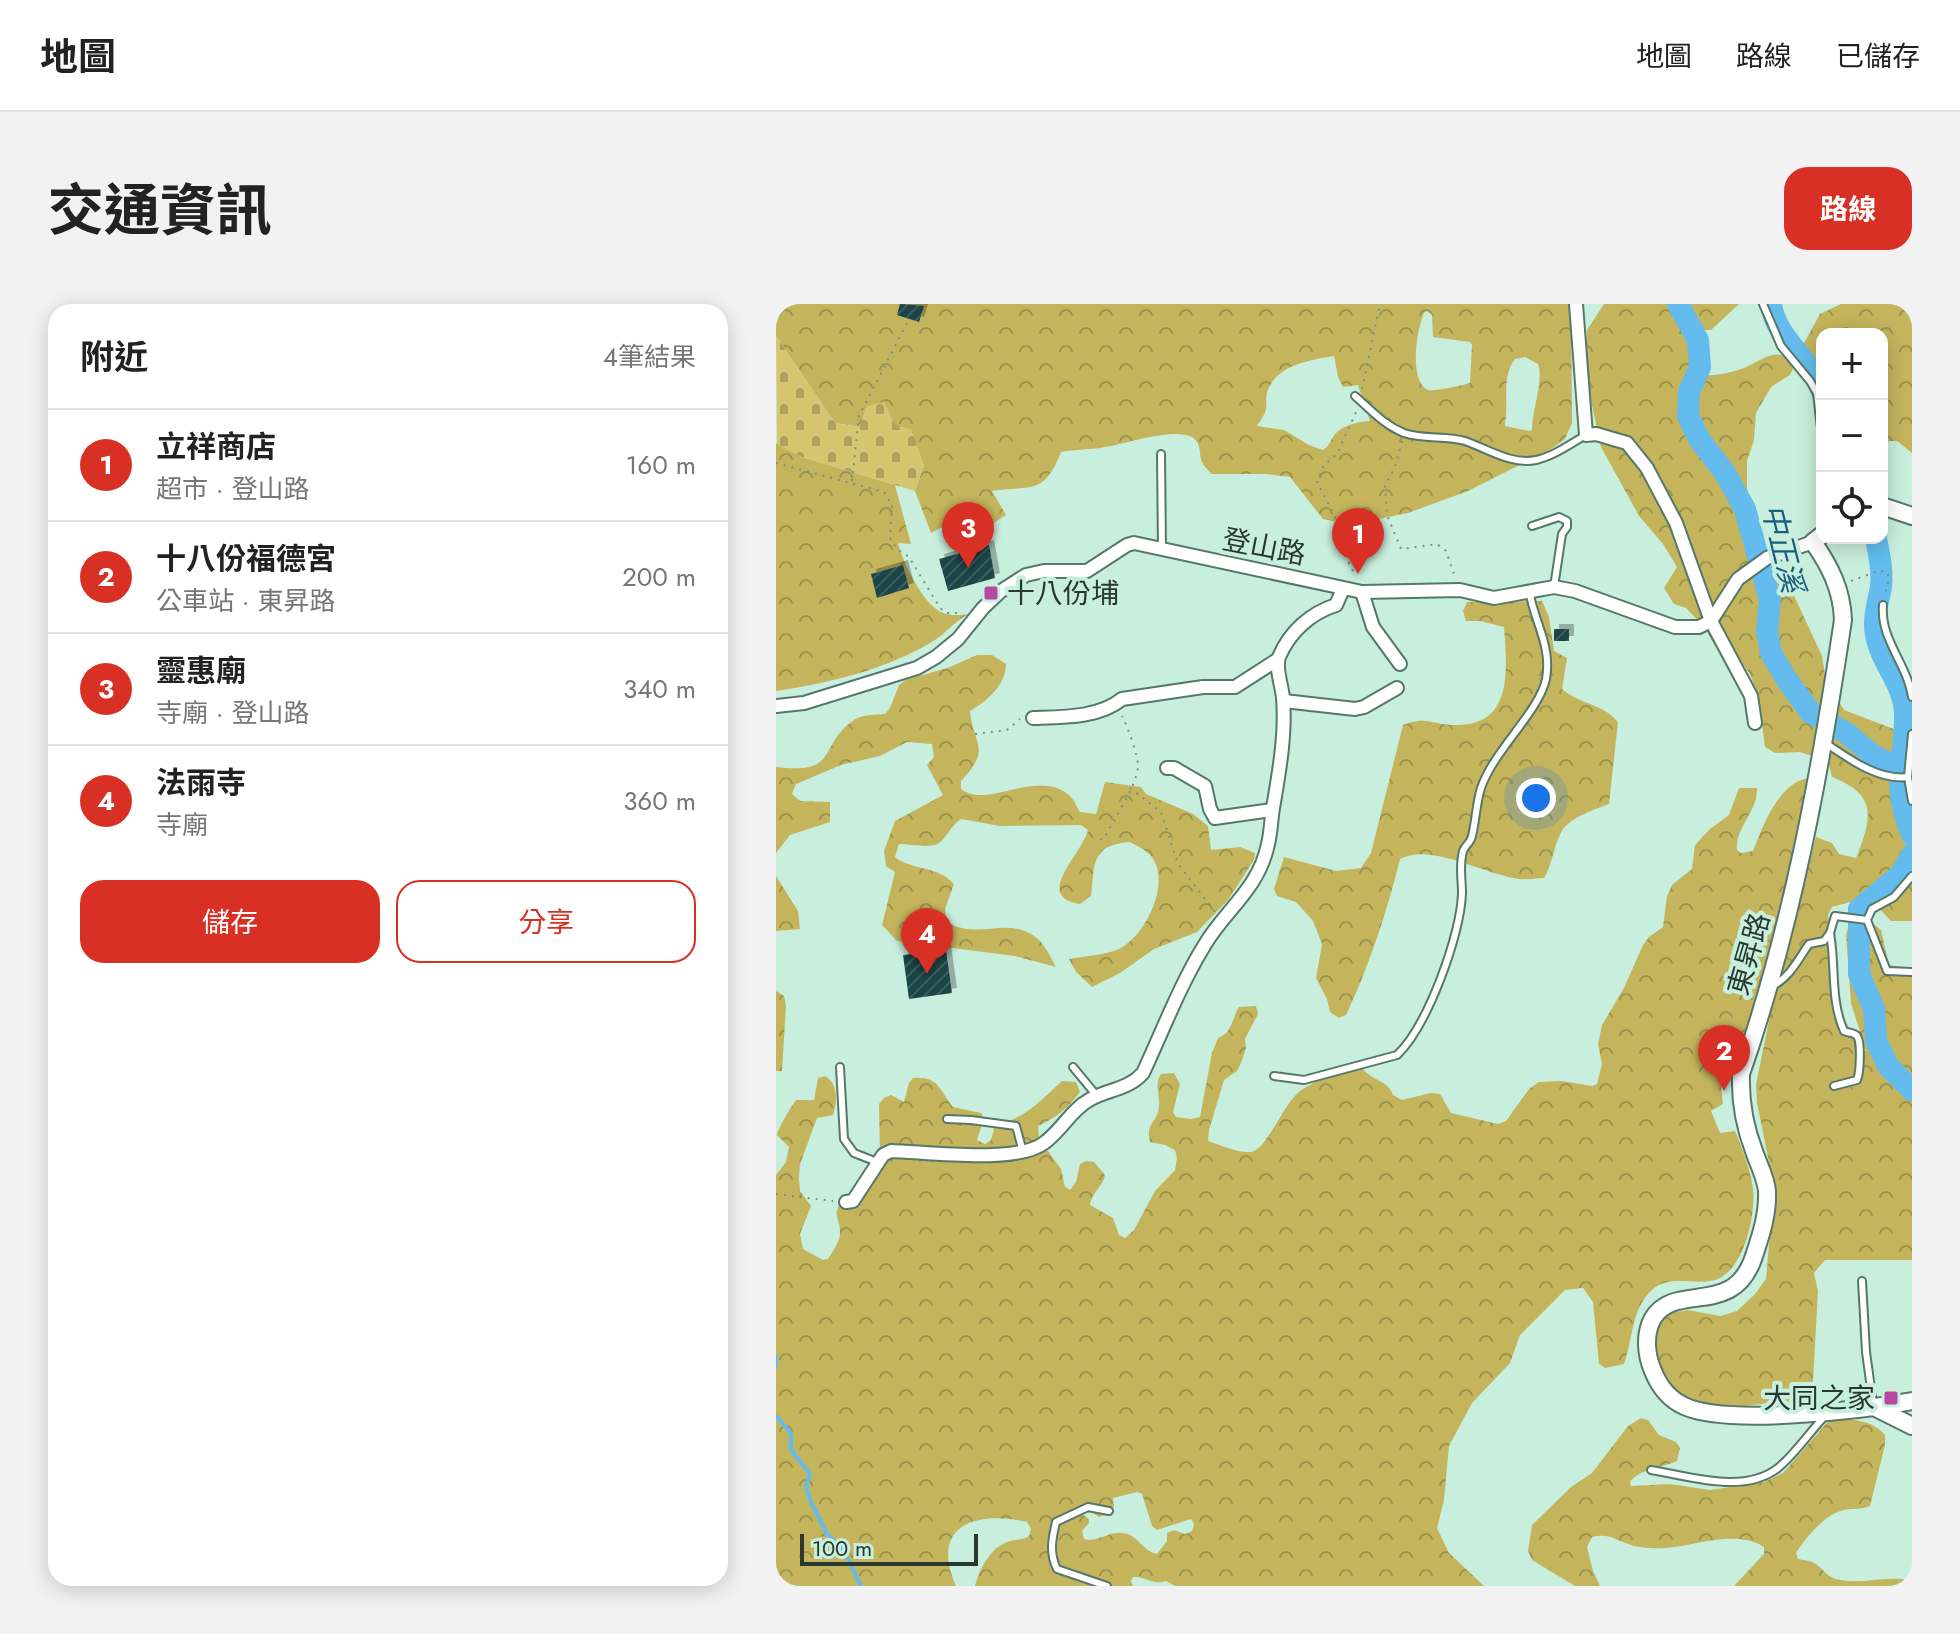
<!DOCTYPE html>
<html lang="zh-TW">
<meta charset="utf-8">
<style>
:root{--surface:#fff;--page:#f2f2f2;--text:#222;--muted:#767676;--line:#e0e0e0;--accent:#d93025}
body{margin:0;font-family:Jost,"Noto Sans TC",sans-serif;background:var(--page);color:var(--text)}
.controls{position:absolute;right:24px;top:24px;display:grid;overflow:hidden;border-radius:16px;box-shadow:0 4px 20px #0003}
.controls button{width:72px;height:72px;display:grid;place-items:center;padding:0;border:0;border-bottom:2px solid var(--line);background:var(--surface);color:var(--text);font:40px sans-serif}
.scale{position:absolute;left:24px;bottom:20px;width:178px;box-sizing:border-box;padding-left:8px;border:4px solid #293932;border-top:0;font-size:22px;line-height:28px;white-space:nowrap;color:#293932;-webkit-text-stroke:6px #c8efde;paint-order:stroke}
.you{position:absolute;left:760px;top:494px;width:28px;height:28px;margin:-20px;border:6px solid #fff;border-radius:50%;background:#1a73e8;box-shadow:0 0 0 12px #1a73e833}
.badge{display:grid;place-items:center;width:52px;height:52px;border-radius:50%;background:var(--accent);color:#fff;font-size:26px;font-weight:700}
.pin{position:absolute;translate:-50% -66px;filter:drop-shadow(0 2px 4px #0008)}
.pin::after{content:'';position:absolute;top:42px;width:28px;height:24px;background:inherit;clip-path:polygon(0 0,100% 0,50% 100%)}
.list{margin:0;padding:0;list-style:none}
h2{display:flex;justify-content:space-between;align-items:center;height:104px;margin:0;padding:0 32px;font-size:34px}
h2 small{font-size:26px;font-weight:400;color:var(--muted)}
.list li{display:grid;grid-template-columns:52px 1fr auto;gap:24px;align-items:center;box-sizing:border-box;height:112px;padding:0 32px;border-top:2px solid var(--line)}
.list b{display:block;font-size:30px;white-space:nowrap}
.list p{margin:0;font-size:26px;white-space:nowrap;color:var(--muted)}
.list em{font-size:26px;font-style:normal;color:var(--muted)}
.actions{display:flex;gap:16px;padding:24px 32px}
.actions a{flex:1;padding:18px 0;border:2px solid var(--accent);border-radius:24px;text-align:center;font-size:28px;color:var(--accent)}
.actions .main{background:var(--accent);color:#fff}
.icon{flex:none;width:44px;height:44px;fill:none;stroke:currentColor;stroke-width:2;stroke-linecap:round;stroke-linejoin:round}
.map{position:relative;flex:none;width:1136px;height:1282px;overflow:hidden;border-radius:24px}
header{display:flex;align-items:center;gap:48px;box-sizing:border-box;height:112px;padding:0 40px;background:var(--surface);border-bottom:2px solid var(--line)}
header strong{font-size:38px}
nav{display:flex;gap:44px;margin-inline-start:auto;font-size:28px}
.intro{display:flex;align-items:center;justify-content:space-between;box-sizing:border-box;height:192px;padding:0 48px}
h1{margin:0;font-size:56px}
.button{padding:20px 36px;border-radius:24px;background:var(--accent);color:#fff;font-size:28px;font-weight:700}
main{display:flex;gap:48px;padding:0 48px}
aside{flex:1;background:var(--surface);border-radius:24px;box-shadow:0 4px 20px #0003}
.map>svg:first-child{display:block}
.forest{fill:url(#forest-crowns);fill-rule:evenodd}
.cemetery{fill:url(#cemetery-stones)}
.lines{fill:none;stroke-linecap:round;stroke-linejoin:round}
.stream{stroke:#63bced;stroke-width:4}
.river{stroke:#63bced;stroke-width:22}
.building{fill:url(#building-hatch);filter:url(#shadow)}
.service-casing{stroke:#55786a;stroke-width:10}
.minor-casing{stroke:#55786a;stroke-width:16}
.tertiary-casing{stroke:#55786a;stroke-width:20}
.path{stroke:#769186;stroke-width:2;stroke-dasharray:2 6;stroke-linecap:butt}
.service{stroke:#fff;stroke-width:6}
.minor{stroke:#fff;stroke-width:12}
.tertiary{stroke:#fff;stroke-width:16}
.poi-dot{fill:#b847a2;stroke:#c8efde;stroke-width:3}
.labels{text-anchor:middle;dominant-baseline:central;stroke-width:8;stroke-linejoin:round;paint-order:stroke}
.street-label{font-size:28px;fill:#293932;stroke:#c8efde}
.poi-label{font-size:28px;fill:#293932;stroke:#c8efde;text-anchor:start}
.water-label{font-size:30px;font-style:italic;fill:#1a5e7f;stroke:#c8efde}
</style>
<header>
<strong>地圖</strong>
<nav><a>地圖</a><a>路線</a><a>已儲存</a></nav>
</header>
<div class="intro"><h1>交通資訊</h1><a class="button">路線</a></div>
<main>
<aside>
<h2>附近<small>4筆結果</small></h2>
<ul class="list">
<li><span class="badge">1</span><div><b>立祥商店</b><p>超市 · 登山路</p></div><em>160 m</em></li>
<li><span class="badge">2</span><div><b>十八份福德宮</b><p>公車站 · 東昇路</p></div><em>200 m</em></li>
<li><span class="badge">3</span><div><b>靈惠廟</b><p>寺廟 · 登山路</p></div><em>340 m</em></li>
<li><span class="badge">4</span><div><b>法雨寺</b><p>寺廟</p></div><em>360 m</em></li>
</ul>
<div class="actions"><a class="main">儲存</a><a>分享</a></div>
</aside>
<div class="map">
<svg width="1136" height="1282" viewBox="0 0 1136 1282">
<defs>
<pattern id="forest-crowns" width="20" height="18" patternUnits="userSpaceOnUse" patternTransform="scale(2)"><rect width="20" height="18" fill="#c4b55d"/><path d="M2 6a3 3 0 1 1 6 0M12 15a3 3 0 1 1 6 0" fill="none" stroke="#9f944d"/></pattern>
<pattern id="cemetery-stones" width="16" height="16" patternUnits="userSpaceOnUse" patternTransform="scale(2)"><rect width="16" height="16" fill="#d5c66f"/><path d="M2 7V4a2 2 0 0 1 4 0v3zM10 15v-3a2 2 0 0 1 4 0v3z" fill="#ada25c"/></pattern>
<pattern id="building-hatch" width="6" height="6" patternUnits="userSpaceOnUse" patternTransform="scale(2)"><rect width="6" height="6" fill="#1a4447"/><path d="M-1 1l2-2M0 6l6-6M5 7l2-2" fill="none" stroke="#3b5e60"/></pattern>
<filter id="shadow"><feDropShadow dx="5" dy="-5" stdDeviation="0" flood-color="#0004"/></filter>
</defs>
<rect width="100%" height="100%" fill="#c8efde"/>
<g class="forest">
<path d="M0,0H795L796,119L789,135L775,145L692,187L632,209L573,221L547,215L514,173L491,170H436C432,166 426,161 425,155C423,147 425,139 416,133C397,123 349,140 329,143C314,146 300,145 285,148C268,192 255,181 216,187L230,211L204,228L174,234L172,220L155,229L139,187L148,161L84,123L59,119L0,32ZM651,7L656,11L657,33L694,38L696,41L694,79C688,81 657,88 652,86C632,76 641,25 648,9ZM558,52L562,73L567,83L582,81L594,117C584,117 568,121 560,129C554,135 555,141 547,146L533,141L508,126L481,122C483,118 489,111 490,105C491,99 489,93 492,86C501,61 534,56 558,52ZM749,53L762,60C768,76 756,106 756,126L753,127L729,122V119C733,98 725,73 739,55Z"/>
<path d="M828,0H963L935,26H923L932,46L928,63L930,71C942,72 956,68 968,64C979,60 993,48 1005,51C1012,52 1014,59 1017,65L1014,71L995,83L980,109L978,136L971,157V185L983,231L1009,272L1046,352L1050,377L1068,406L1123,427L1136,385V457H1128V475H1136V617H1115L1099,600L1074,598L1056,603L1052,611L1063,705L1085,747H1090L1075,699L1070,631L1072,624L1099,621L1105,626L1113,661L1136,664V956H1049L1038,969L1042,987L1036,1095L956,1103L912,1098L896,1087L886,1070L879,1051L877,1033L883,1018L895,1009L912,1006L944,1012L961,1007L979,990L990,975L998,883L981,799L980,780L993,717L1040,533L1056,539L1063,550L1080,554C1096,514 1102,491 1056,473L1052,457L1024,448L999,449L989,443L982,391L974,370L962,353L939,342L929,324L910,304L898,300L888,284L901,263L887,240L863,212L825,143L812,83L810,55L811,26Z"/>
<path d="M1065,0H1136V149L1121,137H1113L1106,147V30H1046V69L1026,43L1044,10Z"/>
<path d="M0,139L26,153L119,181L135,240L122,239C127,259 148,302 167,309C176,312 185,311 193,310C180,316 171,328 159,336C113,365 53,379 0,387Z"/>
<path d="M766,297L773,313L778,347L791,354L786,385C807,402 826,399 842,418L833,500C818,506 797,512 787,525C778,539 777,559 768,574C760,574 751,576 743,575C710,571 654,538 624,555C611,608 593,662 570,711L563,714L554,708L551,695L540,674L546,640L537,617L520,598L501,592L498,585L508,553L560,567L585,564L595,549L627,421C651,412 653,420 676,421C738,424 731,367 728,323L704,317H690L687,307L691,298Z"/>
<path d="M201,351H216L230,360C230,381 211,397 194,407C198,443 216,444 185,477V485C211,506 262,463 294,492C298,496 301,503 304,508L320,510L329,478L365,483L370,490L417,510L432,522L435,546L464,543L479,549L478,556L452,596L421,628L378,645L344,669L316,683L300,668L293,655C309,652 329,651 343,645C370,632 396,577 375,552C370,546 361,542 354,538C314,541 319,561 315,592L304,600C256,593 307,549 312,526L305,521L224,522L185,515C173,524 171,533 163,539C154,545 133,540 123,540L119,553C137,567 163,562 178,580L169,605L171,618C204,638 233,609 263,636C270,643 275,654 280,663L239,652L121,637L106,621L119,568L110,562L108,547L119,517L167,491L151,461L158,453L156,440L131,438L104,452L65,461L20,480L16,490L24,497L54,498V518L14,531L0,549V463C65,471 41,441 78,416C87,410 99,411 109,410L114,404L123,381L130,376L174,363Z"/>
<path d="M1034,474L999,637L961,759L945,757L944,774L947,800L935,807L944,829L959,827C967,846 974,864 977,885C980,913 967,973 934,977C914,980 891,971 875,987C855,1006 857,1036 848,1060L829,1064L823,1060L817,998L807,984L789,986L744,1031L734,1059L696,1099L673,1142L668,1196L661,1224L673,1249L708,1282H399L390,1277C378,1282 370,1272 357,1273L355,1277L357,1282H199C204,1264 215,1242 234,1237C241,1235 245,1237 253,1232L255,1225L251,1218C200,1206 153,1221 180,1282H0V871L10,858L13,843L1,831C1,826 16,801 20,796H38L42,774L49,772C63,780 61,798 57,811L41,814L24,860L23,875L24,887L35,902L24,930L27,945L47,956L52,955C57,947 63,939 64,930C65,919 58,913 62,903C82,894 79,882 88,867L97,863L104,854L103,800L108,794L115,791L128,798L133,779L137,774C163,772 163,786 177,803L205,809L208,814L201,836L209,840L215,836L219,821C248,816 265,796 286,777L300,778L304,788C292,804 280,814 262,822L263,834L257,838L224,846L272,847L285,865L289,883L294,886L300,878L304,860L310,857L318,858L329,871C327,883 315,889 314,901L337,914L343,931L349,934L358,926L379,887L399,866L401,854L399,846L389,841L374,838C369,818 382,819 383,802C384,790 378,781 385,770L398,769L404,780L397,808L400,813L415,815L424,813L436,749L442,734C457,728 455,716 463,703L480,702L482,710L469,735L470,744L465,759L461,767L448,776L433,826L432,837C444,841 462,849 474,848C490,848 507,800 524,787C539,776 568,765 587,765C596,777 612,776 617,791L626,796L655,789L664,790L675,809L722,820L730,817L753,785L763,778L786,777L816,782L821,780L826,760L822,740L826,721L848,684L867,641L873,633L887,623L891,592L896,581L916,565L919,541L934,525L953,511L963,484H981C982,508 959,523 961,546L965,549L977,547C987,522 1003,477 1034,474ZM361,1188L366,1190L376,1222L381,1226L415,1215L418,1220L416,1227L409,1230L398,1226L391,1229V1237L381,1250C366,1247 363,1231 347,1229C333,1227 321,1239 308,1235L306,1227L313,1219V1215L306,1210L308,1208L312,1206L323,1213L333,1210L338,1203L337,1194Z"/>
<path d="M0,572L22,607L24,625L0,627Z"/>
<path d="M0,687L8,692L10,702L6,767H0Z"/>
<path d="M865,1114L872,1116L883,1131L900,1138L904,1144L901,1157C886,1164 865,1164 854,1178L855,1182L894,1180L934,1186L988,1178L1007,1169L1055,1114C1075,1116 1096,1115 1109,1131V1141L1094,1202C1085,1206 1077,1204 1068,1206C1049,1210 1030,1233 1020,1249L1022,1255C1027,1256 1036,1257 1040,1260C1048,1266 1050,1272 1060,1275C1086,1282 1110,1270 1136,1277V1282H958L988,1250V1243C960,1225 920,1242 889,1244C877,1245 863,1244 852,1240C838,1235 832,1229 816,1233L811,1243L817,1267L824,1282H799L756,1256L752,1247L756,1221L795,1183L816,1169L852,1122Z"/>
</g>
<path class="cemetery" d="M0,32L59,119L83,123L91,102L108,98L119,121L135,125L148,161L139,187L26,153L1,140Z"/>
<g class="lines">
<g class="stream">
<path d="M0,1052V1062"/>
<path d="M0,1112L15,1129V1146L34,1170L30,1182L34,1196L51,1230L68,1247L85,1282"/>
</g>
<g class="river">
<path d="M902,0L922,36L924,63L913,88L912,112L923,135L949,169L969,205L994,296L991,327L995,349L1011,376L1035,409L1069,428L1098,452L1123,464"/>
<path d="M995,0C1000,36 1036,55 1046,88"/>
<path d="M1100,234C1103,250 1107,266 1105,283C1102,299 1097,314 1100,331C1105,360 1129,380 1129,411C1129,462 1115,479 1136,531"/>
<path d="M1136,551L1124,571L1083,605V670L1098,705L1100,736L1112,762L1136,786"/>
</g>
</g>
<g class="building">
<path d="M124,0L148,2L143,18L121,11Z"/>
<path d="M213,241L219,274L172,287L163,255Z"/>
<path d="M127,261L133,284L101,294L95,270Z"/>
<rect x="778" y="325" width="15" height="12"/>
<path d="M170,646L176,689L133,695L127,651Z"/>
</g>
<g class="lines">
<g class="service-casing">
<g id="service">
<path d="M987,0L1005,42L1034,77L1041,89L1046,133"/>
<path d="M579,92C595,106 608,121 628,129C648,136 670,131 689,137C712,145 735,161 760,156C778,152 794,140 810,131"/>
<path d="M385,150L386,247"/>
<path d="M756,222L783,213L791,217V223L786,230L778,283"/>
<path d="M1107,301C1104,336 1131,359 1136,393"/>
<path d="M1136,430L1132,473L1136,497"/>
<path d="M1048,438C1072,454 1102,477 1132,473"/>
<path d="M1136,572L1118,593L1096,605L1091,616L1111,667L1136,668"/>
<path d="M1054,629C1060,661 1054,696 1068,727C1072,729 1076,728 1080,731C1086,735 1084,769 1081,776L1058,782"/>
<path d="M996,682C1013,675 1023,654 1033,640L1048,637L1054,629L1059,612L1091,616"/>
<path d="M64,763L68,835L78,849L101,858"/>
<path d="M297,763L321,792"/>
<path d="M498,772L528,776L621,751C651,723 685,631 686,589C686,575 683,562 687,547C689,541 695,539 696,532C700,516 700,500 705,484C718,446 763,408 770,375C776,341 758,318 753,286"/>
<path d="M171,815L195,816L240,822L247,848"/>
<path d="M1086,977L1090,1048L1097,1099"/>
<path d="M875,1166C914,1172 967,1191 1002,1164C1019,1150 1033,1129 1048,1113"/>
<path d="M331,1282L281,1265C273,1249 276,1235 280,1218L312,1203L333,1207"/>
</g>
</g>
<g class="minor-casing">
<g id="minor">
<path d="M800,0L810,131L820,130L851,139L871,164L900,219L935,317L975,392L979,419"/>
<path d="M586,288L597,323L624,360"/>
<path d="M508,397L579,405L588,403L621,384"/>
<path d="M0,402L28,399L141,364L160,353L182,335L207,304L225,287L250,271L268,267H311L351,241L358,239L586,288L684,286L718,294L778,283L799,287L899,323H923L935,317L962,275L991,254L1037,238"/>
<path d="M257,414C286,413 323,414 346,395L427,383H459L501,356"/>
<path d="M391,464H398L429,482L434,505L439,514L496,506"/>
<path d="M70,898L77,897L107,851L115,847C151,848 241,860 268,839C285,827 295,806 313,796C332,785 352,786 367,769C387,726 404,681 428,642C449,606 483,585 492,540C495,528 495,516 497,504C503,469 510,430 507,394C506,382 499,363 503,353C514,327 535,309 560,301L567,285"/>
</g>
</g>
<g class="tertiary-casing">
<g id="tertiary">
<path d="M1106,202L1136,212"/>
<path d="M1046,231L1037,238C1054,262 1066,286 1067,316C1044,470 1016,623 965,770C964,798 968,821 978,847C982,859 990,874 991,887C992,910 985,931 978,952C958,1015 900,977 877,1014C868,1030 870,1051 877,1067C883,1082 893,1095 908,1102C951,1122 1086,1106 1136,1097"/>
<path d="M1098,1103L1136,1122"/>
</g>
</g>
<g class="path">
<path d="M586,85L604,0"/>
<path d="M626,137L619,163L609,182L611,211L625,245L661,240L670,247L679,273"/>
<path d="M0,159L108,188L116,201L114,234L121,245L133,253L164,304L171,309H186"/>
<path d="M76,177L83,112L131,19"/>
<path d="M577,267L565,243L560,215L541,178L548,161L561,150L581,106"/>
<path d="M1075,277L1102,267L1111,268L1113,274L1109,292"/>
<path d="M199,430L231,426L244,415"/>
<path d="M354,484L385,508L402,560L439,608"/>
<path d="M324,536L329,533C338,515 361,482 362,462C362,451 351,421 346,412"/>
<path d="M0,890L57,897"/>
</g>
<use href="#service" class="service"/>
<use href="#minor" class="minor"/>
<use href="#tertiary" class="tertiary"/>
</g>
<g class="poi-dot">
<rect x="207" y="281" width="16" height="16" rx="4"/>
<rect x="1107" y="1086" width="16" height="16" rx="4"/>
</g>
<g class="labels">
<g class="street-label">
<text transform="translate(488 243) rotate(11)">登山路</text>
<text transform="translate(973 650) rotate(-74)">東昇路</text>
</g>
<g class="poi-label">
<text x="231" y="289">十八份埔</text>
<text x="1099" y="1094" text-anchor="end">大同之家</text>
</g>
<g class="water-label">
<text transform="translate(1007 244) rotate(76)">中正溪</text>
</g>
</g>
</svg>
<div class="controls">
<button>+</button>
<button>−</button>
<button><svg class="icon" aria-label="locate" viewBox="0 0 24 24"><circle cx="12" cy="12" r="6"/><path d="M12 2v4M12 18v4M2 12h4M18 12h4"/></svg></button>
</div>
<div class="scale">100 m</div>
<div class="you"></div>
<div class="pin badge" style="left:582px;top:270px">1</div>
<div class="pin badge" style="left:948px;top:787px">2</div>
<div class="pin badge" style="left:192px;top:264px">3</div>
<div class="pin badge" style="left:151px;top:670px">4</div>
</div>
</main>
